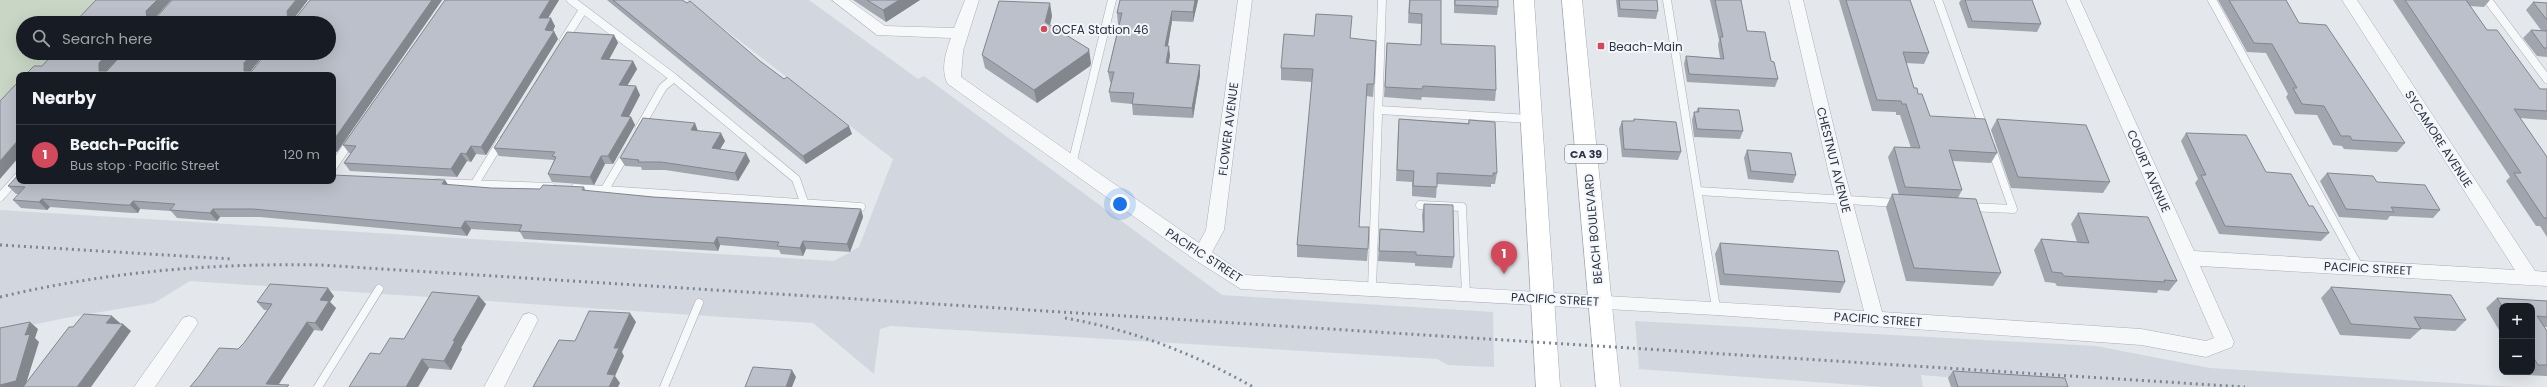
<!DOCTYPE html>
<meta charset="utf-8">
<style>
:root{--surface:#171b24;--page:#242831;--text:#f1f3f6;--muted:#9ea1a6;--line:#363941;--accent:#d1495b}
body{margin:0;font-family:Poppins,sans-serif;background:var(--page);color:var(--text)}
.controls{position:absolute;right:12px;bottom:12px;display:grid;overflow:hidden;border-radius:8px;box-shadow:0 4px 16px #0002}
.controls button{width:36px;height:36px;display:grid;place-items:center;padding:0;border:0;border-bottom:1px solid var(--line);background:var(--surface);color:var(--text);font:20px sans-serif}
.you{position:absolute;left:1120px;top:204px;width:14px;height:14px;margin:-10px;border:3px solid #fff;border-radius:50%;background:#1a73e8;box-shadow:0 0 0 6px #1a73e833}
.badge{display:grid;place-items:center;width:26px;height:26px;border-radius:50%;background:var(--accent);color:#fff;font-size:13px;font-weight:700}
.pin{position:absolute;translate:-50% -33px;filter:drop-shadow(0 1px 2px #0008)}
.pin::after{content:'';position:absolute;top:21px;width:14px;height:12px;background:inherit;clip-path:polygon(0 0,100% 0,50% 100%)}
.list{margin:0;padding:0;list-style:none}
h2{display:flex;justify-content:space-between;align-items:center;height:52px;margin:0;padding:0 16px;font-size:17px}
h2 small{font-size:13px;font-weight:400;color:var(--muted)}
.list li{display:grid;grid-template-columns:26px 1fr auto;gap:12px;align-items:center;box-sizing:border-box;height:60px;padding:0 16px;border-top:1px solid var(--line)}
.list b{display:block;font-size:15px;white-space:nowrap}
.list p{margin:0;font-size:13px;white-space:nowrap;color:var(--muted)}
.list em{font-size:13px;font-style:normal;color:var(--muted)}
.icon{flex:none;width:22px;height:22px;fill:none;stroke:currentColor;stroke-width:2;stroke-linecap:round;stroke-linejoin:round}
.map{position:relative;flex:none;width:2547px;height:387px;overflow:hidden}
.search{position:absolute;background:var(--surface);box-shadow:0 4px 16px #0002;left:16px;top:16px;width:320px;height:44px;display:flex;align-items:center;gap:10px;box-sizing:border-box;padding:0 14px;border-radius:22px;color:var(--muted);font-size:15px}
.panel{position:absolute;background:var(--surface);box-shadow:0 4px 16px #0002;left:16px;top:72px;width:320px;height:112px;border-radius:8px}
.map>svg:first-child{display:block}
.built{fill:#d2d6de}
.green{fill:#c9d6c5}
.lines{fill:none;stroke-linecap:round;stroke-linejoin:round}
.lane-casing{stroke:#a9aeb7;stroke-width:9}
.street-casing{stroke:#a9aeb7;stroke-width:1}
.primary-casing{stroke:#a3abb8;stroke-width:1}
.lane{stroke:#f7f8fa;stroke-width:8}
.street{fill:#f7f8fa;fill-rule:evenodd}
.primary{fill:#fff;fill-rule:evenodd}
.rail{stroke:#7d8696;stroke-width:3;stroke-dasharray:2 4;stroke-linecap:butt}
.wall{fill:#a1a5ae}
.shaded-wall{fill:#83868d}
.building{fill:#bbc0ca;stroke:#83868d}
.poi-dot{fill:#d1495b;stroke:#f4f6f9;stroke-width:1.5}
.labels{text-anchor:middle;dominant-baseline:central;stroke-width:4;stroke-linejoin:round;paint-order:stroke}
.shield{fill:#f4f6f9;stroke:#676e7b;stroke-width:1}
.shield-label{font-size:11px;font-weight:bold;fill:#2b3445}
.poi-label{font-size:12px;fill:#2b3445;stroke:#f4f6f9;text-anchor:start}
.street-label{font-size:12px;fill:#2b3445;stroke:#f4f6f9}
</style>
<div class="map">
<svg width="2547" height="387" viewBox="0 0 2547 387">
<rect width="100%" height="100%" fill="#e4e7ec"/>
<g class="built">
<path d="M687,0H809L918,79L924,76L1222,295L1493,312L1494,367L1448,365L1437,359L891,326L880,329L874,374L813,323L190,281L154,303L65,318L0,332V210L834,261L859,247L893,159Z"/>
<path d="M1635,321L2096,346L2210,368L2517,387H2064L1921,375L1923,387H1883L1639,369Z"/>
</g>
<path class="green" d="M0,0H106L85,23H23V53H56L35,75H19V92L0,112Z"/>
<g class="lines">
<g class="lane-casing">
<g id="lane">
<path d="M571,0L674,78L796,179L804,202"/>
<path d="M1667,0L1716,308"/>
<path d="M1938,0L1984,129"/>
<path d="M2212,0L2359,267"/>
<path d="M2488,0L2547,79"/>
<path d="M564,40L583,10"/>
<path d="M1379,110L1531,119"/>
<path d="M640,127L663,87L674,78"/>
<path d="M1072,164L1112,0"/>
<path d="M333,167L351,140"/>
<path d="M437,183L551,187"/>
<path d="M474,185L501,141"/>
<path d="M575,188L861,207"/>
<path d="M605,189L627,152"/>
<path d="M1698,191L1897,203"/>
<path d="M0,197L19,176"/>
<path d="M1420,205L1462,207L1466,294"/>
<path d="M1969,207L2013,209L1991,147"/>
<path d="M1372,289L1382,0"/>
<path d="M318,387L379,289"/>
<path d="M664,387L699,303"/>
</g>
</g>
<g class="street-casing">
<g id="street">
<path d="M832,0H849L885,26L954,28L965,0H979L963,51L961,77L1199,243L1206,230L1238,0H1252L1224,230L1212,252L1245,275L1864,311L1829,174L1789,0H1803L1845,174L1882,312L2141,329L2206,341L2214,338L2066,0H2080L2194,251L2515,270L2342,0H2357L2535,271L2547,272V286L2200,266L2234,342L2232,347L2206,357L2141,345L1716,315L1241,289L1195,260L948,84C940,70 946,52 951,38L877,35Z"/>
<path d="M529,313L535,315L538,320L504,387H484L523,315Z"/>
<path d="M189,316L195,318L198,323L155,387H134L183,318Z"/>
</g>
</g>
<g class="primary-casing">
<g id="primary">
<path d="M1514,0H1534L1560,387H1536Z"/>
<path d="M1562,0H1582L1620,387H1596Z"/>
</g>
</g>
<use href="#lane" class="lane"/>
<use href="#street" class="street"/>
<use href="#primary" class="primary"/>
<g class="rail">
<path d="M0,245L232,259"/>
<path d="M0,297C106,272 211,263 320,265L2245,387"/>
<path d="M1065,318C1133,330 1193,353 1253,387"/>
</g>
</g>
<g class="wall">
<path d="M96,0H171L154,19H155L172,0H308L293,19H295L310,0H442L337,152H333V75H25L34,66H42L54,53H123L107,71L123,53H265L250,71H252L266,53H329V23H74Z"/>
<path d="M559,0L548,18L555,26L553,31L558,39L486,155L476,154L471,162L467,161L457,177L350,171L344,163L351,153H349L343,145Z"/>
<path d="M607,0H682L852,134L806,164Z"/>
<path d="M853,0H920L886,22Z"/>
<path d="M1120,0H1198L1193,22L1172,21L1168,46L1170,56L1168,63L1200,75L1193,118L1133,115L1132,104L1111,102L1109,92L1111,82H1110L1108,72L1119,24H1118L1117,13Z"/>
<path d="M1409,0H1441V44L1496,90L1495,101L1422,97L1421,100L1384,97L1387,43L1421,45V24L1408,23Z"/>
<path d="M1454,0H1498V7L1497,15L1454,13Z"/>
<path d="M1616,0H1657L1658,11L1656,19L1618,17Z"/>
<path d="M1710,0H1741L1747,31L1771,61L1778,79L1775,87L1687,82L1684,64L1686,56L1720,58L1718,45L1719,40Z"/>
<path d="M1839,0H1910L1929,53L1924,64L1906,63L1914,88L1918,94L1930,116L1997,153L1991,163L1953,161L1962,190L1958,198L2001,273L1993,286L1906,281L1886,207L1892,194L1899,195L1888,157L1894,147L1911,148L1900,115H1896V112L1872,111Z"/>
<path d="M1961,0H2032L2041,24L2037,32L1968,28L1959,3Z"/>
<path d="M2218,0H2286L2299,23L2405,143L2397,152L2344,149L2342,146L2333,145L2317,115L2295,114L2286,97L2288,94L2266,53L2247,52Z"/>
<path d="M2393,0H2490L2484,7L2470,6L2487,30L2540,89H2547V120L2520,118L2547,157V237L2540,226H2536L2506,181L2510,177Z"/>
<path d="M2533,2L2547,3V57L2537,56L2523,38L2531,30H2541L2526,10Z"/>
<path d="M1052,16L1050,25L1091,63L1090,66L1037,103L985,68L982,55Z"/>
<path d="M614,35L618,43L609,59L633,61L637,69L627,86L640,95L629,116L631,117L635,125L613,164H605L594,185L552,182L548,174L554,160L499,156L494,148Z"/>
<path d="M1314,36L1351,38L1374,84L1373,97L1366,96L1359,227L1368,249L1367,261L1297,257V245L1312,82L1281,80V68Z"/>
<path d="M1698,108L1743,131L1740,139L1694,137L1692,120L1694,112H1696Z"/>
<path d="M1399,119L1468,123L1469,120L1497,173L1495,184H1491V187L1437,184L1436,198L1412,196V182L1396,181L1398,130Z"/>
<path d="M1634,119L1681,152L1678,160L1622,157L1619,129L1622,121H1633Z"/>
<path d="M1997,119L2110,182L2103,193L2011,188L1991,130Z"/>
<path d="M698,131L725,141L720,149L750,161L738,181L665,170H642L641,167L625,166L620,158Z"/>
<path d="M2186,133L2266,172L2309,206L2329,233L2321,241L2219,234L2195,183L2198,179L2181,141Z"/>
<path d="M1747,150L1796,175L1793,183L1748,179L1744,158Z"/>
<path d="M2327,173L2377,182L2440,210L2433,218L2390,216L2387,220L2339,217L2320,181Z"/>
<path d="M445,180L448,185L491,188L540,189L584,187L586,191L653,197L861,209L863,217L850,252L806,249L803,256L781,254L779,250L720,245L718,251L524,239L520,232L471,229L467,236L260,217H220L217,221L177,218L171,211L140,209L138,213H132L50,207L47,210L21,208L13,200L19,194H16L8,186Z"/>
<path d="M1424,204L1454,257L1452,268L1415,266V263L1378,261L1380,229L1423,232L1422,215Z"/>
<path d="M2078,213L2177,281L2169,291L2158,290L2157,293L2057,286L2055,283L2045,282L2034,250L2041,239L2077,242L2071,224Z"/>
<path d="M1720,243L1845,282L1840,293L1720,285L1715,254Z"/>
<path d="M2331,287L2466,320L2455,331L2421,329L2410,339L2340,335L2321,298Z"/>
<path d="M334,296L330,302L336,308L322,331L314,330L278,385L190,387L238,349L244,343L267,310H264L257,302Z"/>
<path d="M2497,298L2547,301V327H2544L2547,331V376L2526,375L2525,372H2532V306H2502V335L2486,308Z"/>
<path d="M486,304L461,348L462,349L451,370L429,368L418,387H349L404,339Z"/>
<path d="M1953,371L2068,387H1951L1948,378Z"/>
</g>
<g class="shaded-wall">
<path d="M157,0H171L153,20L147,19L146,11Z"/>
<path d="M296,0H308L293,20L288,19L287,11Z"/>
<path d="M432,0H442L337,152L333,148V141Z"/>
<path d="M550,0H559L543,26L539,18Z"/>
<path d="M899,0H920L886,22L883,10Z"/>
<path d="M1195,0H1198L1193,22V12Z"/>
<path d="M1050,3L1052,16L1047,36L1045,22Z"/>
<path d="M1172,11V21L1166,56L1165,46Z"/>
<path d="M551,18L555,26L549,38L545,30Z"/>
<path d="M554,31L558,39L486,155L481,147Z"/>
<path d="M614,35L618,43L605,67L601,59Z"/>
<path d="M1169,46L1170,56L1167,73L1166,63Z"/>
<path d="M1089,49L1091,63L1090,66L1037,103L1034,90Z"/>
<path d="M108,53H123L106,71H99V63Z"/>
<path d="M252,53H265L250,72L244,71V63Z"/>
<path d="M633,61L637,69L623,93L619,85Z"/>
<path d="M1200,65V75L1193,118L1192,108Z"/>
<path d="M636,86L640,95L625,124L621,116Z"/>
<path d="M631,117L635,125L613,164L608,156Z"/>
<path d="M695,123L698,131L691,130Z"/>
<path d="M849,126L852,134L806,164L803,156Z"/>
<path d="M721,133L725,141L716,156L712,148Z"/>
<path d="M19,139V157L0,179V161Z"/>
<path d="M471,146L476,154L471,162L466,154Z"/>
<path d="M461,153L467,161L457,177L451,169Z"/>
<path d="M746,153L750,161L738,181L735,173Z"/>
<path d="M601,156L605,164L594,185L590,177Z"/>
<path d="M445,180L450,188L442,184Z"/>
<path d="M42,199L50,207L47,210L39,202Z"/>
<path d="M133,201L140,209L138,213L130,205Z"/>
<path d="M213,209L220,217L217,221L210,213Z"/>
<path d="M861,209L863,217L850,252L847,244Z"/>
<path d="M465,221L471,229L467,236L461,228Z"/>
<path d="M717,237L720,245L718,251L714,243Z"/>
<path d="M803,241L806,249L803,256L800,248Z"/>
<path d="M328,288L334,296L330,302L336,308L322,331L315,323L320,300Z"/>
<path d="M479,296L486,304L461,348L462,349L451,370L444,361L453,341Z"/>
<path d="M630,313L636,322L622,352L624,356L615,376L620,383L618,387H609L607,374L614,348Z"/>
<path d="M112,316L120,323L115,330L106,323Z"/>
<path d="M30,322L38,329L35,338L39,342L25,387H0V385L25,335Z"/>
<path d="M307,322L314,330L277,387L266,384Z"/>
<path d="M123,324L131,331L91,387H77Z"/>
<path d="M422,359L429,368L418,387H406Z"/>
<path d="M792,370L796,377L792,387H786Z"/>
</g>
<g class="building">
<path d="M96,0H157L146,11L147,19H155L172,0H296L287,11L288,19H295L310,0H432L333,141V75H25L34,66H42L54,53H108L99,63V71H107L123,53H252L244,63V71H252L266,53H329V23H74Z"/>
<path d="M445,0H550L539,18H551L545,30L554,31L481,147L471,146L466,154L461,153L451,169L344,163L356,146L343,145Z"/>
<path d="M613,0H682L687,3L690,1L760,61L784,79L787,77L849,126L803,156Z"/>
<path d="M867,0H899L883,10Z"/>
<path d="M1120,0H1195L1193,12L1172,11L1165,46H1169L1166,63L1200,65L1192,108L1132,104L1134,93L1109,92L1114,72H1108L1122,13H1117Z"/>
<path d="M1410,0H1441V44L1495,46L1496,90L1423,86L1422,89L1385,87L1387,43L1421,45L1422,14L1409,13Z"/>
<path d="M1455,0H1498V7L1455,5Z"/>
<path d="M1619,0H1657L1658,11L1620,9Z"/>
<path d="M1715,0H1741L1747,31L1765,32L1771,61L1774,62L1778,79L1689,74L1686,56L1724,59L1720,37H1723Z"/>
<path d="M1846,0H1910L1929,53L1903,52L1914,88H1917L1918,94H1922L1930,116L1985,119L1997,153L1949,150L1962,190L1905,187L1894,147L1920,148L1906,104H1902L1901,101L1877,100Z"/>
<path d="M1965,0H2032L2041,24L1972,21Z"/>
<path d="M2229,0H2286L2299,23L2326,25L2405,143L2352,140L2350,136H2341L2324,106L2302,104L2293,88H2297L2272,44L2254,43Z"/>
<path d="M2405,0H2466L2487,30H2497L2540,89H2547V111L2514,109L2547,157V218H2544L2514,173H2521Z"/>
<path d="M999,1L1050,3L1045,22L1089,49L1088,52L1034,90L982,55Z"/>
<path d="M2533,2L2547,3V20Z"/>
<path d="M1316,14L1352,16L1350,38L1376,41L1374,84H1367L1359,227H1369L1368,249L1297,245L1313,69L1281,68L1284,34L1314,36Z"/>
<path d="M2531,30L2547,31V48H2544Z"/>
<path d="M567,32L614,35L601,59L633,61L619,85L636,86L621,116L631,117L608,156H601L590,177L548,174L556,157L552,156L555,152L494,148Z"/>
<path d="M19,81V139L0,161V101Z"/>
<path d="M1698,108L1739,110L1743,131L1697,129L1694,112H1699Z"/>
<path d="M643,118L695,123L691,130L721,133L712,148L746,153L735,173L661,162H638L639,160L620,158Z"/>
<path d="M1399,119L1469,124V120L1495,122L1497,173H1493V176L1437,173V187L1413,186L1414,171L1397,170Z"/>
<path d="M1634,119L1676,122L1681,152L1624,149L1622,121H1634Z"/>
<path d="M1997,119L2086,125L2110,182L2018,177Z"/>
<path d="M2186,133L2246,135L2266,172L2291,174L2309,206H2313L2329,233L2225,226L2201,175H2206Z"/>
<path d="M1747,150L1791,153L1796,175L1751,171Z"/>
<path d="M2327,173L2373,176L2377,182L2425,185L2440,210L2391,207L2394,212L2346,209Z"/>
<path d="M19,174V181H333V175L445,180L442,184L491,188L540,189L543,185L584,187L582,190L653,197L861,209L847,244L803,241L800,248L777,246L779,242L717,237L714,243L519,231L522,225L465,221L461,228L253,209H213L210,213L170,210L175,204L133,201L130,205H124L42,199L39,202L13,200L25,187L8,186Z"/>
<path d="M1892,194L1976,199L2001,273L1914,268Z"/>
<path d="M1424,204L1453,205L1454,257L1416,255V252L1379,251L1380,229L1424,232Z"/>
<path d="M2078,213L2148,217L2177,281L2164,280L2165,282L2064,276L2062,273L2052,272L2041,239L2089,243Z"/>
<path d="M1720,243L1838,251L1845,282L1724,274Z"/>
<path d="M270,284L328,288L320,300L329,301L315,323L307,322L266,384L289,385L287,387H190L200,375L219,348L238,349L244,343L272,304L257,302Z"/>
<path d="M2331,287L2451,295L2466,320L2414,317L2421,329L2351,324Z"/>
<path d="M432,292L479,296L453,341H455L444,361L422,359L406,387H349L370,353L380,354L390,338L404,339Z"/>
<path d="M2497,298L2547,301V317L2537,316L2547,331V365H2538L2532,355V306H2502Z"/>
<path d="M589,311L630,313L614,348H619L607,374L615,375L609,387H533L559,340L575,341Z"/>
<path d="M84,314L112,316L106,323L123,324L77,387H23L69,327H73Z"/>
<path d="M30,322L25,335L30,334L16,381L0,385V328Z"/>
<path d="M753,367L792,370L786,387H745Z"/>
<path d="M1953,371L2065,378L2068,387H1958Z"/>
</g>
<g class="poi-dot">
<circle cx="1044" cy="29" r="4"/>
<rect x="1597" y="42" width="8" height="8" rx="2"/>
</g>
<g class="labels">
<rect class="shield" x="1565" y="145" width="42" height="18" rx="3"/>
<g class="shield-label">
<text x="1586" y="154">CA 39</text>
</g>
<g class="poi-label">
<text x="1052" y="29">OCFA Station 46</text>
<text x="1609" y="46">Beach-Main</text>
</g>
<g class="street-label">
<text transform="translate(1228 129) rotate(-83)">FLOWER AVENUE</text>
<text transform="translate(2439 139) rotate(57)">SYCAMORE AVENUE</text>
<text transform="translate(1834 160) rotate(76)">CHESTNUT AVENUE</text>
<text transform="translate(2149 171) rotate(66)">COURT AVENUE</text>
<text transform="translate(1593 229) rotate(-95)">BEACH BOULEVARD</text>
<text transform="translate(1204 255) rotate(33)">PACIFIC STREET</text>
<text transform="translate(2368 268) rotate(3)">PACIFIC STREET</text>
<text transform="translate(1555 299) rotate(3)">PACIFIC STREET</text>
<text transform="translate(1878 319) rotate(4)">PACIFIC STREET</text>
</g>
</g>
</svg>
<div class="controls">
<button>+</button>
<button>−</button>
</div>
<div class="you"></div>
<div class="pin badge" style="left:1504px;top:274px">1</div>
<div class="search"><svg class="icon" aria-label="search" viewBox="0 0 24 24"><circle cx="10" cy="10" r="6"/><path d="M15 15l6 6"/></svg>Search here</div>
<section class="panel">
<h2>Nearby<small></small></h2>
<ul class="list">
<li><span class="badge">1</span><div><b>Beach-Pacific</b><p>Bus stop · Pacific Street</p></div><em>120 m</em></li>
</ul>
</section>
</div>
